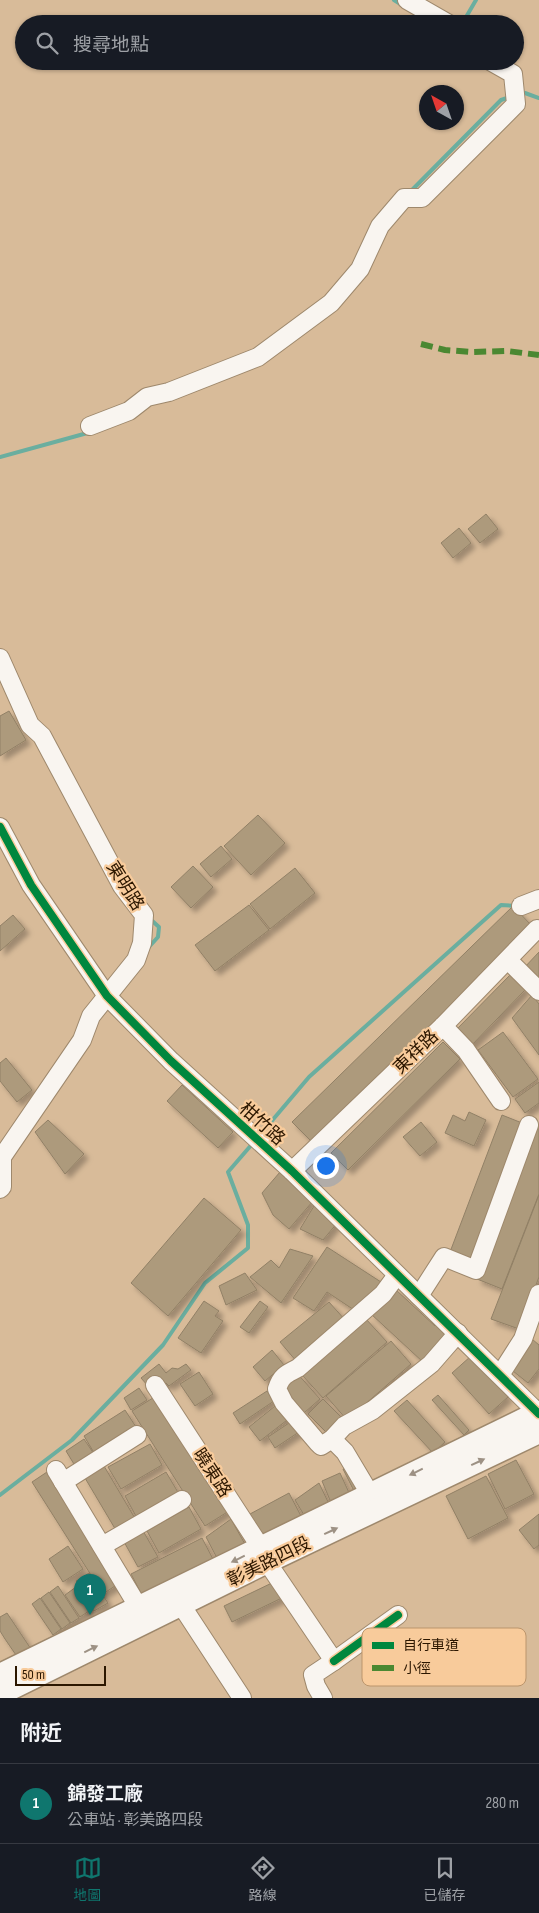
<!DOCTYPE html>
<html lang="zh-TW">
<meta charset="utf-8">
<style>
:root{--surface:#171b24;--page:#242831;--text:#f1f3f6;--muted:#9ea1a6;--line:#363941;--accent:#0f766e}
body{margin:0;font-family:"Sofia Sans Condensed","Noto Sans TC",sans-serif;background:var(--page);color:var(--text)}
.compass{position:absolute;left:419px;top:85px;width:45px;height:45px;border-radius:50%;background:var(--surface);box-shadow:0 1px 4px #0004;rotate:320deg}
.scale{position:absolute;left:15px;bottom:12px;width:91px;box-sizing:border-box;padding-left:5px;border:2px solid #2c1700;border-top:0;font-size:14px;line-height:18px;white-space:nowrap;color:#2c1700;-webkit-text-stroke:4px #f8cb9b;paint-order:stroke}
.you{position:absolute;left:325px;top:1165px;width:18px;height:18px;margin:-12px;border:4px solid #fff;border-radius:50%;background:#1a73e8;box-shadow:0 0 0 8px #1a73e833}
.badge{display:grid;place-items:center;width:32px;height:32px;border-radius:50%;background:var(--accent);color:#fff;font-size:16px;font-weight:700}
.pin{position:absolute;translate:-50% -41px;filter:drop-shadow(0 1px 2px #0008)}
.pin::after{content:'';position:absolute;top:26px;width:18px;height:15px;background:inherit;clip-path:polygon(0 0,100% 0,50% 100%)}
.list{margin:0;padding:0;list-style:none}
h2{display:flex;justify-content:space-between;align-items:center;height:65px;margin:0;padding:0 20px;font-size:21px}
h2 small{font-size:16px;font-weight:400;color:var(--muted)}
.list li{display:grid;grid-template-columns:32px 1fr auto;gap:15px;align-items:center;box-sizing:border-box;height:80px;padding:0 20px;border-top:1px solid var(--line)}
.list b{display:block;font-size:19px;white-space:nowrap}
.list p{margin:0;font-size:16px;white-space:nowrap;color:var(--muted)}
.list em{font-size:16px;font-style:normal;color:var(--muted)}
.icon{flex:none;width:28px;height:28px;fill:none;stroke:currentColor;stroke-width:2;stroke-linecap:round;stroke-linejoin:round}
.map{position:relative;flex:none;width:539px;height:1698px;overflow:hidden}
.search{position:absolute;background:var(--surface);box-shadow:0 1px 4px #0004;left:15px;right:15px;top:15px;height:55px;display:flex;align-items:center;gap:12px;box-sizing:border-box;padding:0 18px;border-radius:28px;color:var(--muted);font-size:19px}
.sheet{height:145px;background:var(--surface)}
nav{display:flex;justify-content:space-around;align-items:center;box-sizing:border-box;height:70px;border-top:1px solid var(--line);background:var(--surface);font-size:14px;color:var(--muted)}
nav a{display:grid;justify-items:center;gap:2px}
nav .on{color:var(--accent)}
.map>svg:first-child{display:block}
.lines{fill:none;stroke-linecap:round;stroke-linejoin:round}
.stream{stroke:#6aae9f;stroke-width:4}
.building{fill:#ad9a7c;stroke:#918066;filter:url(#shadow)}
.minor-casing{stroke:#9e886c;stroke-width:20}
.major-casing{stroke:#9e886c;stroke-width:25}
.minor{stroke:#f9f5f0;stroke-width:18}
.major{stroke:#f9f5f0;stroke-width:22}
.quiet{stroke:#4b8832;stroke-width:6;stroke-dasharray:12 6;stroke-linecap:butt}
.cycleway-casing{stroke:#f8cb9b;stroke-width:11}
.cycleway{stroke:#00873e;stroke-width:8}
.oneway{fill:#9d9184}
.labels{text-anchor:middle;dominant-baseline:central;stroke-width:4.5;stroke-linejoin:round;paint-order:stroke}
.street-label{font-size:18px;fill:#2c1700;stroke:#f8cb9b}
.key{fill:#f8cb9b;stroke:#bb956c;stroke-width:1}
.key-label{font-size:14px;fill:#2c1700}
</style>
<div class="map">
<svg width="539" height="1698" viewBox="0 0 539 1698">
<defs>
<filter id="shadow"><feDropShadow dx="4.5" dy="4.5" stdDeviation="2.5" flood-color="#0004"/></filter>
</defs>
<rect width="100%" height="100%" fill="#d8bb99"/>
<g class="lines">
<g class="stream">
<path d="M394,0L402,5"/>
<path d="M462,24L476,0"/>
<path d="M520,95L525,93L539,98"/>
<path d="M411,191L501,100L510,97"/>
<path d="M0,457L91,432"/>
<path d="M148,948L158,937L159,927L149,918"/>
<path d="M259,1136L309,1077L501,905L517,906"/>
<path d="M0,1495L72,1440L163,1345L205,1283L248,1248V1225L228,1172L253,1143"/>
</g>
</g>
<g class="building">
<path d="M486,514L498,529L480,543L468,529Z"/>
<path d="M459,528L471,543L453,558L441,543Z"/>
<path d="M9,711L26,740L0,756V716Z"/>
<path d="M258,815L285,843L251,875L224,846Z"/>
<path d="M221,846L232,859L211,877L200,864Z"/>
<path d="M193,866L213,887L191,908L171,887Z"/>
<path d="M295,868L315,893L270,929L250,904Z"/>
<path d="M249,905L269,930L215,971L195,945Z"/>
<path d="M513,906L532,926L312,1142L292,1122Z"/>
<path d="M13,915L25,929L0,951V926Z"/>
<path d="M539,952V983L523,969Z"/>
<path d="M511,974L526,989L470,1047L454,1032Z"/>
<path d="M532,995L539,1004V1055L512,1018Z"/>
<path d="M503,1032L538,1079L513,1097L478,1050Z"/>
<path d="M443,1042L460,1059L348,1170L331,1153Z"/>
<path d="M6,1058L32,1090L17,1102L0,1081V1063Z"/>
<path d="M539,1082V1103L525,1113L515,1099Z"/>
<path d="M182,1085L233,1132L218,1148L167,1101Z"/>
<path d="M469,1112L486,1120L474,1146L445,1133L453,1115L465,1121Z"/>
<path d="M502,1115L522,1123L471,1260L450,1252Z"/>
<path d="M48,1120L84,1154L65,1174L35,1132Z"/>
<path d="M421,1122L437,1142L420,1156L403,1137Z"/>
<path d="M537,1125L539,1126V1194L502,1289L477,1279Z"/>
<path d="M280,1172L313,1201L289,1229L273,1215L262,1193Z"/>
<path d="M539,1195V1277L519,1329L491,1319Z"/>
<path d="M204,1198L241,1230L168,1316L131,1283Z"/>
<path d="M314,1206L338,1222L323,1240L300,1229Z"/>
<path d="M327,1247L381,1282L360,1314L327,1292L314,1311L293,1298Z"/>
<path d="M290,1249L313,1256L281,1303L250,1277L271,1260L279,1268Z"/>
<path d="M245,1273L257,1290L226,1305L219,1286Z"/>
<path d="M395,1289L435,1326L437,1324L450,1336L424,1363L371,1314Z"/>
<path d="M204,1301L219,1311L215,1316L223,1321L201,1353L178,1338Z"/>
<path d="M260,1301L268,1307L249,1333L240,1327Z"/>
<path d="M329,1302L346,1321L297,1362L280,1342Z"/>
<path d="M366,1319L387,1342L323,1398L302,1375Z"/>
<path d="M532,1339L539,1345V1369L528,1383L508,1367Z"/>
<path d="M391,1341L411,1364L347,1420L326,1396Z"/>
<path d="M272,1350L284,1365L265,1381L253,1367Z"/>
<path d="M471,1356L508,1397L489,1414L452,1373Z"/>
<path d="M159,1364L166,1373L172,1368L178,1369L186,1364L191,1370L169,1386L166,1383L160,1387L148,1386L141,1378Z"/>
<path d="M199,1372L213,1394L195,1406L180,1384Z"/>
<path d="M296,1372L320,1399L304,1413L280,1386Z"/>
<path d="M139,1388L147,1400L131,1410L124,1398Z"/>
<path d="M267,1391L274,1401L240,1424L233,1413Z"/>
<path d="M438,1395L469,1430L464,1435L432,1400Z"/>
<path d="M156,1396L229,1511L205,1526L132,1411Z"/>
<path d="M323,1399L344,1420L329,1435L308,1414Z"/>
<path d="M407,1400L445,1442L433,1453L394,1411Z"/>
<path d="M280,1402L291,1417L260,1441L249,1427Z"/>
<path d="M125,1410L138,1430L96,1456L84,1436Z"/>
<path d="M295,1419L302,1430L275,1448L268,1437Z"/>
<path d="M84,1439L96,1457L77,1469L66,1451Z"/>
<path d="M150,1444L162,1465L121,1489L108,1467Z"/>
<path d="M516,1460L534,1494L505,1509L488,1474Z"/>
<path d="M351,1465L363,1491L356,1495L343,1469Z"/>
<path d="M104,1466L136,1520L117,1532L85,1478Z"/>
<path d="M50,1470L121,1582L103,1594L32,1482Z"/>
<path d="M166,1472L179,1494L137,1518L125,1496Z"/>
<path d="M340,1473L351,1497L332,1505L322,1481Z"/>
<path d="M486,1476L508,1518L468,1539L446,1496Z"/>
<path d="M319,1483L330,1506L307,1520L295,1500Z"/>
<path d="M289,1493L301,1516L263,1537L250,1514Z"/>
<path d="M189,1507L201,1529L159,1553L147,1531Z"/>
<path d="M539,1514V1545L534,1549L519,1530Z"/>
<path d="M231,1519L246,1546L218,1560L206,1537Z"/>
<path d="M142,1529L158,1557L138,1567L123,1540Z"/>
<path d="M202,1538L214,1561L143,1597L131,1574Z"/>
<path d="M68,1546L83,1569L63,1582L49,1559Z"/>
<path d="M89,1573L95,1583L82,1591L76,1581Z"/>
<path d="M276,1581L284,1597L232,1622L224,1606Z"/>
<path d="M95,1583L108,1603L94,1611L82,1592Z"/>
<path d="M58,1586L79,1618L71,1623L50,1592Z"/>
<path d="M76,1587L92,1609L80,1617L65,1595Z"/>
<path d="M49,1592L70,1623L62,1629L41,1598Z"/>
<path d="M40,1598L61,1629L53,1635L32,1604Z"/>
<path d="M7,1613L33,1652L18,1658L5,1639L0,1631V1617Z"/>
</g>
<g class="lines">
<g class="minor-casing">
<g id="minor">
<path d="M407,0L449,24"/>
<path d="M90,426L129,411L147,397L169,392L258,357L331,303L360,269L380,226L404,198H422L516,104L513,74L490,61"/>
<path d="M0,658L30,725L42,736L122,886L144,915L142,943L136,960L91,1016L82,1040L2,1157V1187L0,1189"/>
<path d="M0,827L31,885L107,996L171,1061L292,1171L539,1414"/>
<path d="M521,906L539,899"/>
<path d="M508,960L539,991"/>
<path d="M443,1026L466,1050L501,1101"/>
<path d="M292,1171L443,1026L537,929"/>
<path d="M397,1275L383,1294L298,1368C286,1374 281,1376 277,1389L284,1403L318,1443L321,1446L332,1439L344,1426L373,1410L431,1364L458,1333"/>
<path d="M419,1296L444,1257L476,1270L529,1125"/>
<path d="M500,1375L523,1339L539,1294"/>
<path d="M155,1385L261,1548L267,1562L334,1661"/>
<path d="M332,1439L345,1452L376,1504"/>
<path d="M56,1470L139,1608"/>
<path d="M63,1482L137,1435"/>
<path d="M102,1546L182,1500"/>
<path d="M174,1594L242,1698"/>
<path d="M323,1698L316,1686L313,1675L334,1661L398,1615"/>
</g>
</g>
<g class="major-casing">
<g id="major">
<path d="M0,1675L539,1412"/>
<path d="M0,1694L267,1562L539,1432"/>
</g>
</g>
<use href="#minor" class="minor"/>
<use href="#major" class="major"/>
<path class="quiet" d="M421,344L445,350L471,352L507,351L539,355"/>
<g class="cycleway-casing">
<g id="cycleway">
<path d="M0,827L31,885L107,996L171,1061L292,1171L539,1414"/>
<path d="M334,1661L398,1615"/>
</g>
</g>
<use href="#cycleway" class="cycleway"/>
</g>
<defs><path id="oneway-solid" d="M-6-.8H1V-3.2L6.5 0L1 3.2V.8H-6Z" transform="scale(1.25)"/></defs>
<g class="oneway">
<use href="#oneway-solid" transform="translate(478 1462) rotate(-25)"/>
<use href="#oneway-solid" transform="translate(416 1472) rotate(154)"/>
<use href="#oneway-solid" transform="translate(331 1531) rotate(-25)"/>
<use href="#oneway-solid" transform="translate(238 1559) rotate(154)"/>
<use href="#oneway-solid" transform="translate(91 1649) rotate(-26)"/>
</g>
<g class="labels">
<g class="street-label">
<text transform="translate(125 886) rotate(58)">東明路</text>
<text transform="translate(416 1052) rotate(-44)">東祥路</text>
<text transform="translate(262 1124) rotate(42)">柑竹路</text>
<text transform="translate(212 1473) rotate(57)">曉東路</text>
<text transform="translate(269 1562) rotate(-26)">彰美路四段</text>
</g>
</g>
<rect x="362" y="1628" width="164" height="58" rx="8" class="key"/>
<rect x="372" y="1642" width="22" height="7" fill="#00873e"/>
<rect x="372" y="1665" width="22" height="6" fill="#4b8832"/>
<g class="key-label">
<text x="403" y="1650">自行車道</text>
<text x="403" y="1673">小徑</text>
</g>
</svg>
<svg class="compass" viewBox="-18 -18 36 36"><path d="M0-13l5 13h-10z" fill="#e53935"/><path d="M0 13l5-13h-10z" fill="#9ea1a6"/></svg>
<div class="scale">50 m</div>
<div class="you"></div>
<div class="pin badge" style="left:90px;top:1615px">1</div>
<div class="search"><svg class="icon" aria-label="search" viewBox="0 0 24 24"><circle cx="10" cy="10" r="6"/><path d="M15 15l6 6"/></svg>搜尋地點</div>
</div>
<section class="sheet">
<h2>附近<small></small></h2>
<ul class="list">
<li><span class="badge">1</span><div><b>錦發工廠</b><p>公車站 · 彰美路四段</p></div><em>280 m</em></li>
</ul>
</section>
<nav>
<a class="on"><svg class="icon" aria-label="map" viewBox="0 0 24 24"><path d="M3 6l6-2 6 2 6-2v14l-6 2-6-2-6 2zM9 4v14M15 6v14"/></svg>地圖</a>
<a><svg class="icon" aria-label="directions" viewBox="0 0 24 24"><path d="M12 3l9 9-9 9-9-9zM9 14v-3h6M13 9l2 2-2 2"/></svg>路線</a>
<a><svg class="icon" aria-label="saved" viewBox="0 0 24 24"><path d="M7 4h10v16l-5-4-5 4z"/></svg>已儲存</a>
</nav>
